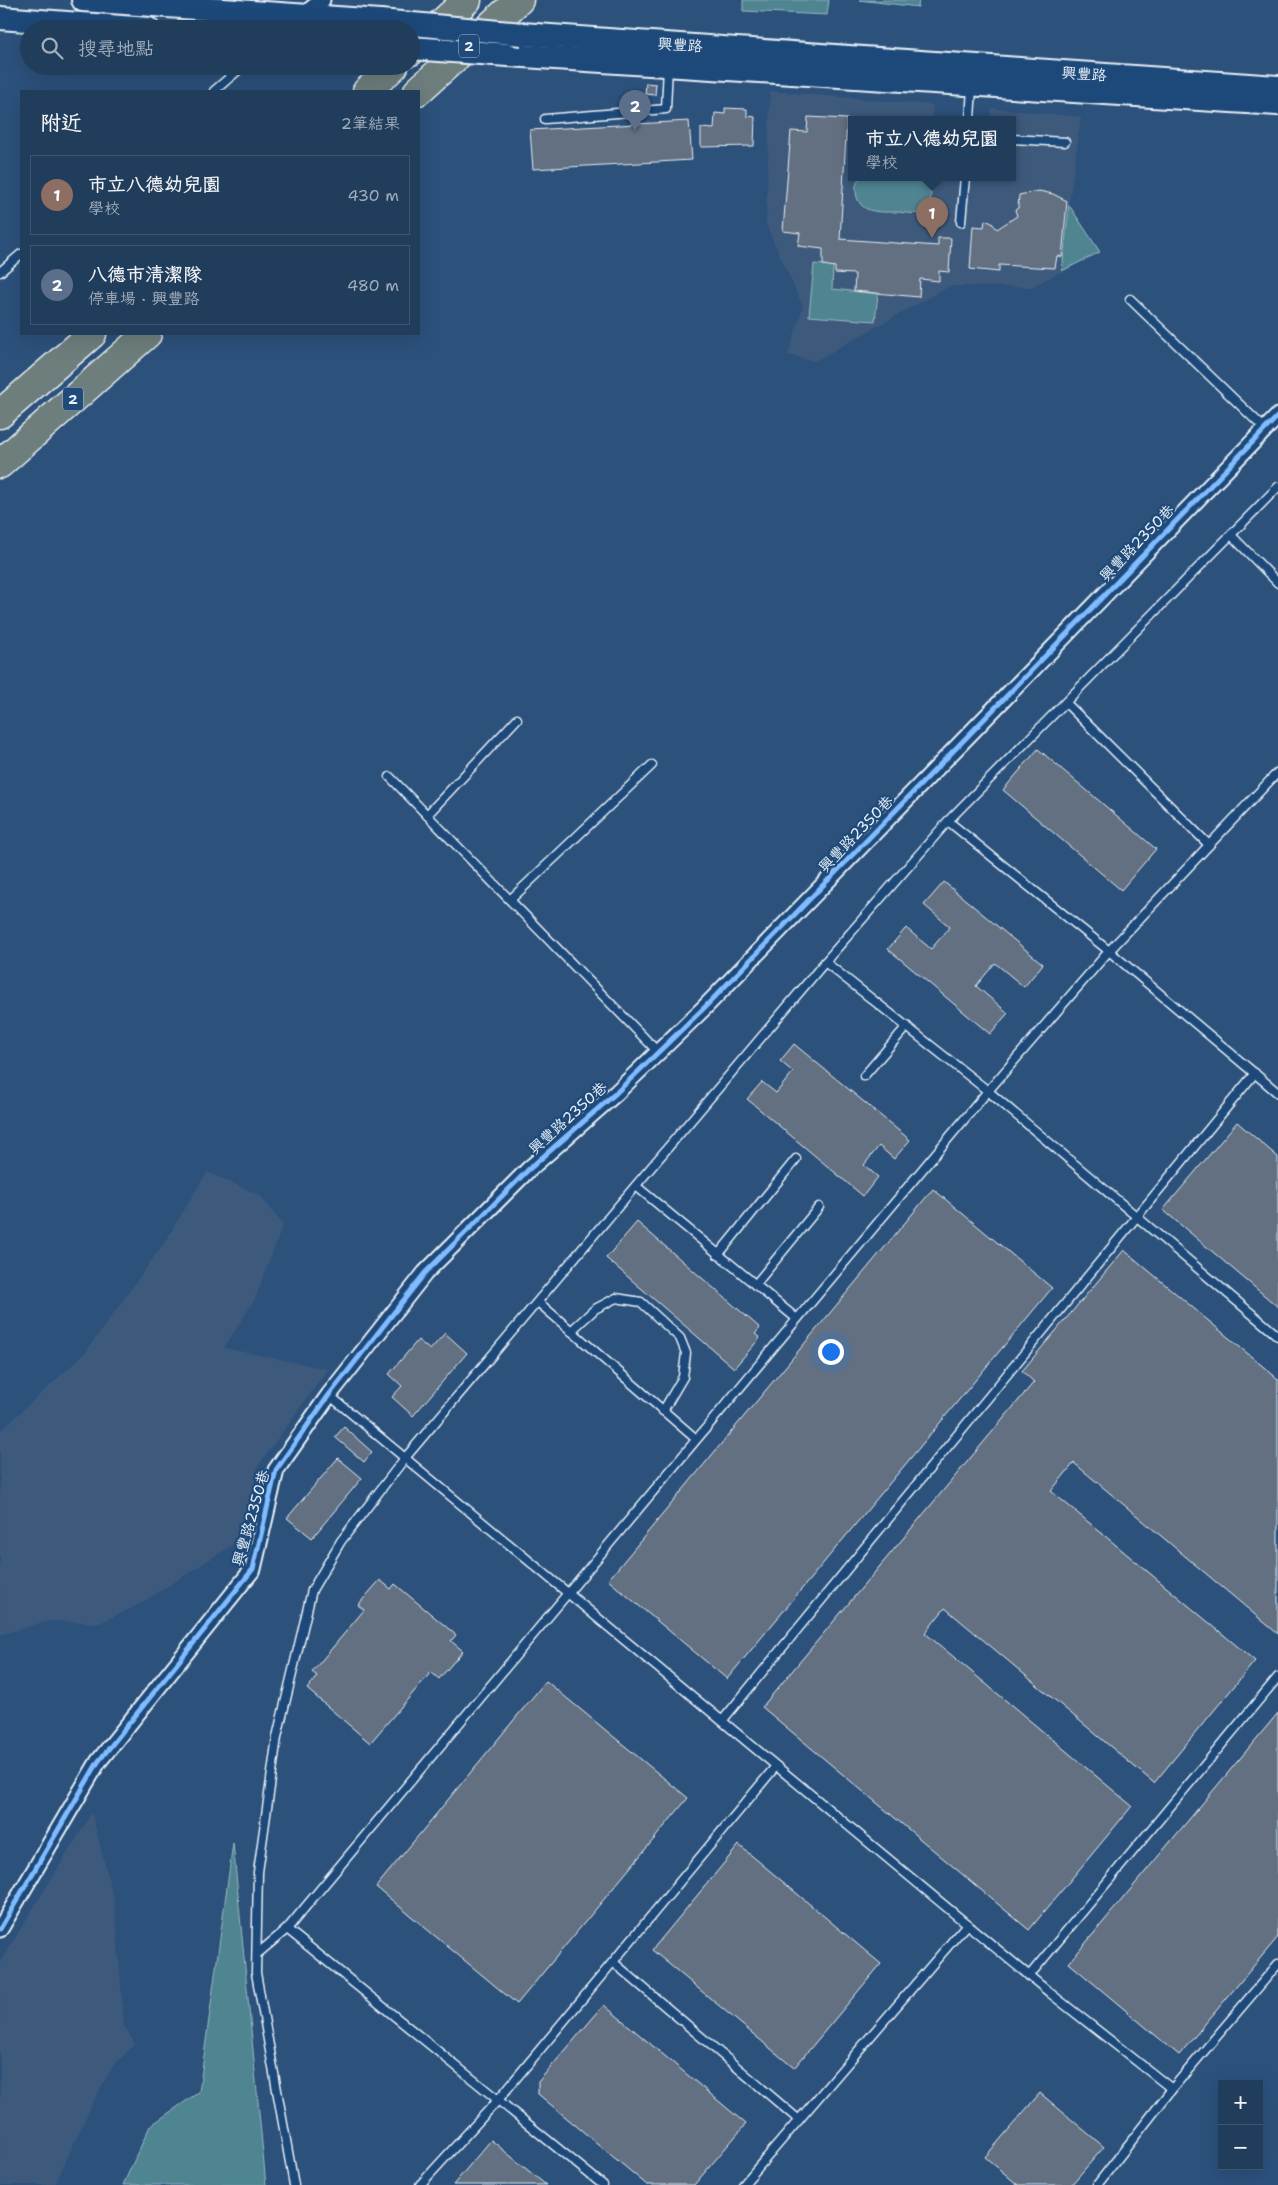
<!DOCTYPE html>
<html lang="zh-TW">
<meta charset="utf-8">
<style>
:root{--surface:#213d5c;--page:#2d4865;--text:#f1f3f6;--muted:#a2aebb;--line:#3e5672;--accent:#ffd166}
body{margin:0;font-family:"Shantell Sans","LXGW WenKai TC",sans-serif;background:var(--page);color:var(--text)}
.controls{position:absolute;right:15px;bottom:15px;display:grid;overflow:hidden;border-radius:0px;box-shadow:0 5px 20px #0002}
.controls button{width:45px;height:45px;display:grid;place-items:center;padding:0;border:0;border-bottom:1px solid var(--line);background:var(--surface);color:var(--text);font:25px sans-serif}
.you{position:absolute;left:830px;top:1351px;width:18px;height:18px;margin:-12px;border:4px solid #fff;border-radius:50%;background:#1a73e8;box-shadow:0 0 0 8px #1a73e833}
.badge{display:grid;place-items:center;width:32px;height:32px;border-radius:50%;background:var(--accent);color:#fff;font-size:16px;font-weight:700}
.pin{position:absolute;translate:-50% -41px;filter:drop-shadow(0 1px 2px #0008)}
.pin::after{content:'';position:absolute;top:26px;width:18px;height:15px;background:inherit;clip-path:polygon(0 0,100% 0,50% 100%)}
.popup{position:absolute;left:848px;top:116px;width:168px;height:65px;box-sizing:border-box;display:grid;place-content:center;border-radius:0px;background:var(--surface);filter:drop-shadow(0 1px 4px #0005);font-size:16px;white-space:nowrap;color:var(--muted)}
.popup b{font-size:19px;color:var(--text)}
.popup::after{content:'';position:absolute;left:50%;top:100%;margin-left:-10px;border:10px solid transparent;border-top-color:var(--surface)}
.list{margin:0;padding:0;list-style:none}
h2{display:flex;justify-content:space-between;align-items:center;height:65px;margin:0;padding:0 20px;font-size:21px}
h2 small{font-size:16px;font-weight:400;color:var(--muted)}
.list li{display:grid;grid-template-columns:32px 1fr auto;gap:15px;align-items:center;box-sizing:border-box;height:80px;margin:0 10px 10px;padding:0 10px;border:1px solid var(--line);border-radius:0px}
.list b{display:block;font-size:19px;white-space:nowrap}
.list p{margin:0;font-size:16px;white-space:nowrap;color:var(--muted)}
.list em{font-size:16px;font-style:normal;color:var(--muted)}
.icon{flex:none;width:28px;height:28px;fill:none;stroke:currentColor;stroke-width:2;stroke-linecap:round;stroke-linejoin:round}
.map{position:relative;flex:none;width:1278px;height:2185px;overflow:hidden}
.search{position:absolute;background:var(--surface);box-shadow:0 5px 20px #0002;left:20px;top:20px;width:400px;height:55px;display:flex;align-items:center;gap:12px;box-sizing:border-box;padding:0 18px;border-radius:28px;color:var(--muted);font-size:19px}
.panel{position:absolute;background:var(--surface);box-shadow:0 5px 20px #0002;left:20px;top:90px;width:400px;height:245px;border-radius:0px}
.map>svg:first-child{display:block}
.built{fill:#3c5a7d}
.green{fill:#4f8491;stroke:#9cbac4}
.building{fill:#626f81;stroke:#e8f1f8}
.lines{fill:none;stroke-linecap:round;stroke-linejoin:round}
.lane-casing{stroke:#e8f1f8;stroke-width:11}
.street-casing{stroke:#e8f1f8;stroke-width:19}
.secondary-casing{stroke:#e8f1f8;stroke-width:26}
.highway-casing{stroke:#e8f1f8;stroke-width:31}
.lane{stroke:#1f4a7a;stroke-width:8}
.street{stroke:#1f4a7a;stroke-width:15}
.secondary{stroke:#1f4a7a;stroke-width:22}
.highway{stroke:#6d7e7c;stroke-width:28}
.secondary-bridge-casing{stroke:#e8f1f8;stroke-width:26;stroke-linecap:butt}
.secondary-bridge{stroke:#1f4a7a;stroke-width:22}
.cycleway-casing{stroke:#1f4a7a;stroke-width:8}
.cycleway{stroke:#80bcff;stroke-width:5}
.labels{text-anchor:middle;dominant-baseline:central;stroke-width:4.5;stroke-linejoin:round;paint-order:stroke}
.shield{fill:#1f4a7a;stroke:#acbfd2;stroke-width:1}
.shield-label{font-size:14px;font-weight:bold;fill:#e8f1f8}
.street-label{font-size:15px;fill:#e8f1f8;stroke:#1f4a7a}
</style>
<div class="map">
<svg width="1278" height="2185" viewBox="0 0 1278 2185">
<rect width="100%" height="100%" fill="#2c517b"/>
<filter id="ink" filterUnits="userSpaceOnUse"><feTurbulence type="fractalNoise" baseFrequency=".02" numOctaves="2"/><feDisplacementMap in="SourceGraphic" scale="10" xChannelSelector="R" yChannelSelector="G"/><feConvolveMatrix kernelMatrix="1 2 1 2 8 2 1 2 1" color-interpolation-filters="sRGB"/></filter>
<g filter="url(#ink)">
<g class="built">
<path d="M770,91L933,105L932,119H852V177H1012V119H990L991,108L1081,117L1069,205L1100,252L1031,287L950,286L815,361L788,355L803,307L766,225Z"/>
<path d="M207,1172L260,1195L283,1225L255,1299L224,1348L328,1369L258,1466L243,1538L140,1604L100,1623L48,1621L0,1635V1431L84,1354L164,1243Z"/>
<path d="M92,1813L115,1904L124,2026L135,2044L113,2066L92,2104L55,2185H0V1962Z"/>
</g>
<g class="green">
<path d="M743,0H829L827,15L743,11Z"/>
<path d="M859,0H919L918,7Z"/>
<path d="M860,177H924C933,187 935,208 919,213C913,214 905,213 899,212C882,212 857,215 856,191C855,186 857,181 860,177Z"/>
<path d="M1069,205L1100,252L1062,271Z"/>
<path d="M814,264L833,266L832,289L878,294L875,321L809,316Z"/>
<path d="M233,1843L266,2185H123L150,2126L199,2092Z"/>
</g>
<g class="building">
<path d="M646,83L656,84L655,95L645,94Z"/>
<path d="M725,108L747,109V116L755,117L754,146L701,147V128L714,129L715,113L725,114Z"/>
<path d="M808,117L847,119L840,239L938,246V238H951L949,272L939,271V281L920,279L919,297L854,291L855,274L835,273V267L823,265V249L798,246L800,233L783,231L791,131L807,132Z"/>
<path d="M689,121L692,160L533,169L530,130Z"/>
<path d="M1039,191L1053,194L1067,201L1062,257L1057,256L1055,268L999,265V272L970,269L973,226L984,227L985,220L992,223L997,229L1017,216L1015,210L1018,208L1019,195Z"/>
<path d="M1038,749L1156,849L1121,890L1003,790Z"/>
<path d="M944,882L1043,964L1024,987L995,963L976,986L1008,1013L990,1034L888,949L906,928L931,949L950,927L924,905Z"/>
<path d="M794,1044L910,1140L894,1159L879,1146L864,1165L878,1177L863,1196L747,1099L762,1082L776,1093L793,1072L780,1061Z"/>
<path d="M1237,1122L1278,1157V1307L1163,1210Z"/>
<path d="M933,1189L1052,1288L727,1679L608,1580Z"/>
<path d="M637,1222L760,1328L755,1334L760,1338L734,1368L606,1258Z"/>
<path d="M1124,1250L1278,1379V1634L1074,1463L1051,1491L1255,1661L1154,1783L945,1608L925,1633L1132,1806L1029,1930L762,1707L1034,1382L1022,1371Z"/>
<path d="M445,1333L467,1353L413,1416L392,1397L402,1386L389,1374L418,1340L430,1350Z"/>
<path d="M344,1427L372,1452L364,1462L335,1437Z"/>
<path d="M338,1458L362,1478L312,1538L287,1518Z"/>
<path d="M380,1580L391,1589L395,1584L456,1635L451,1641L463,1651L439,1679L431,1672L370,1743L307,1689L317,1676L312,1672L364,1610L358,1605Z"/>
<path d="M546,1681L688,1798L517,2004L376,1887Z"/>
<path d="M1278,1713V1937L1179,2055L1069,1963Z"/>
<path d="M739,1845L881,1964L794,2068L652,1950Z"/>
<path d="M604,2005L746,2124L694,2185H647L538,2094V2082Z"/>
<path d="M1040,2093L1104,2147L1071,2185H1018L985,2157Z"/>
<path d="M491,2140L546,2185H453Z"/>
</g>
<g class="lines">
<g class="lane-casing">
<g id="lane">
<path d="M214,91L243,66"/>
<path d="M545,119L666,109L668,66"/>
<path d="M970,119L972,88"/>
<path d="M1012,139L1065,142"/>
<path d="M961,222L965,177"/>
<path d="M0,272L21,254"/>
<path d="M1130,299L1265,429"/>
<path d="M1232,536L1278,583"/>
<path d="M1066,703L1209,845"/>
<path d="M390,777L658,1052"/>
<path d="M427,815L517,719"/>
<path d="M948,821L1109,951L1278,1093"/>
<path d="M510,900L652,765"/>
<path d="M825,962L988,1091L1278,1336"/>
<path d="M864,1076L907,1026"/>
<path d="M636,1186L797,1319"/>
<path d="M718,1255L796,1159"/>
<path d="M755,1285L819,1207"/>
<path d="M538,1302L696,1439"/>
<path d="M571,1331L595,1309L616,1298L641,1302L680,1338L686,1353L683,1377L663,1411"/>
<path d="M329,1395L1050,1993L1172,2089"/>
<path d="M722,1721L1255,1073"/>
<path d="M287,1929L603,2185"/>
<path d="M257,1954L287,1929L988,1091L1109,951L1278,772"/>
<path d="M613,1962L799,2120"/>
<path d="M1029,1976L1278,1677"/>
<path d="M294,2185L256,1973L258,1872L277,1737L312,1590L341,1541L405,1458L825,962L948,821L1278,487"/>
<path d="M420,2185L498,2100L776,1766"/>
<path d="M743,2185L967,1924"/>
<path d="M1097,2185L1172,2089L1278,1964"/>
</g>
</g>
<g class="street-casing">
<g id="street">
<path d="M287,29L322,0"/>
<path d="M0,1929L98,1762L253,1569L276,1470L329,1395L425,1273L528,1170L616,1093L705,1007L1278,416"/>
</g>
</g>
<g class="secondary-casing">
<g id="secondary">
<path d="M83,0L380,21"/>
<path d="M0,18L148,29"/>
<path d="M522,34L1278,87"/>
<path d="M508,55L1278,104"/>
</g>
</g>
<g class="highway-casing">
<g id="highway">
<path d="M411,51L467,0"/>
<path d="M367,91L394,66"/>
<path d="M418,91L519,0"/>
<path d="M0,414L92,334"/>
<path d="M0,464L147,334"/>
</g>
</g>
<use href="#lane" class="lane"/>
<use href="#street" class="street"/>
<use href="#secondary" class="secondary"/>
<use href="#highway" class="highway"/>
<g class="secondary-bridge-casing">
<g id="secondary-bridge">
<path d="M380,21L522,34"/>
<path d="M411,48L508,55"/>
</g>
</g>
<use href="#secondary-bridge" class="secondary-bridge"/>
<g class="cycleway-casing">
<path id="cycleway" d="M0,1929L98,1762L253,1569L276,1470L329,1395L425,1273L528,1170L616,1093L705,1007L1278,416"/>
</g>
<use href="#cycleway" class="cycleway"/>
</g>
</g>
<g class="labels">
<g class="shield">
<rect x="459" y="34.5" width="20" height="23" rx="4"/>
<rect x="63" y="387.5" width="20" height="23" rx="4"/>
</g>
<g class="shield-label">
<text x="469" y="46">2</text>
<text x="73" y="399">2</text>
</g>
<g class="street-label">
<text transform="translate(680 45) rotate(4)">興豐路</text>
<text transform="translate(1084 74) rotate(4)">興豐路</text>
<text transform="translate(1137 543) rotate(-46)">興豐路2350巷</text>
<text transform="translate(856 834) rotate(-46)">興豐路2350巷</text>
<text transform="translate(568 1118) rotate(-42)">興豐路2350巷</text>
<text transform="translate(251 1518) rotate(-74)">興豐路2350巷</text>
</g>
</g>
</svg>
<div class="controls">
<button>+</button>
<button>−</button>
</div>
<div class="you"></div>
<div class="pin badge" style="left:932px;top:238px;background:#8d6e63">1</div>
<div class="popup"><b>市立八德幼兒園</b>學校</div>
<div class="pin badge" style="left:635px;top:131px;background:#5c6f8a">2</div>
<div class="search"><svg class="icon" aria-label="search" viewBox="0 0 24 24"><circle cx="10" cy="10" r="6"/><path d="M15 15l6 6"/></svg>搜尋地點</div>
<section class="panel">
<h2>附近<small>2筆結果</small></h2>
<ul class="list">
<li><span class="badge" style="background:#8d6e63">1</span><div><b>市立八德幼兒園</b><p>學校</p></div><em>430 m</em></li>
<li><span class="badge" style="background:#5c6f8a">2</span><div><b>八德市清潔隊</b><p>停車場 · 興豐路</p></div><em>480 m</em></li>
</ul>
</section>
</div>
